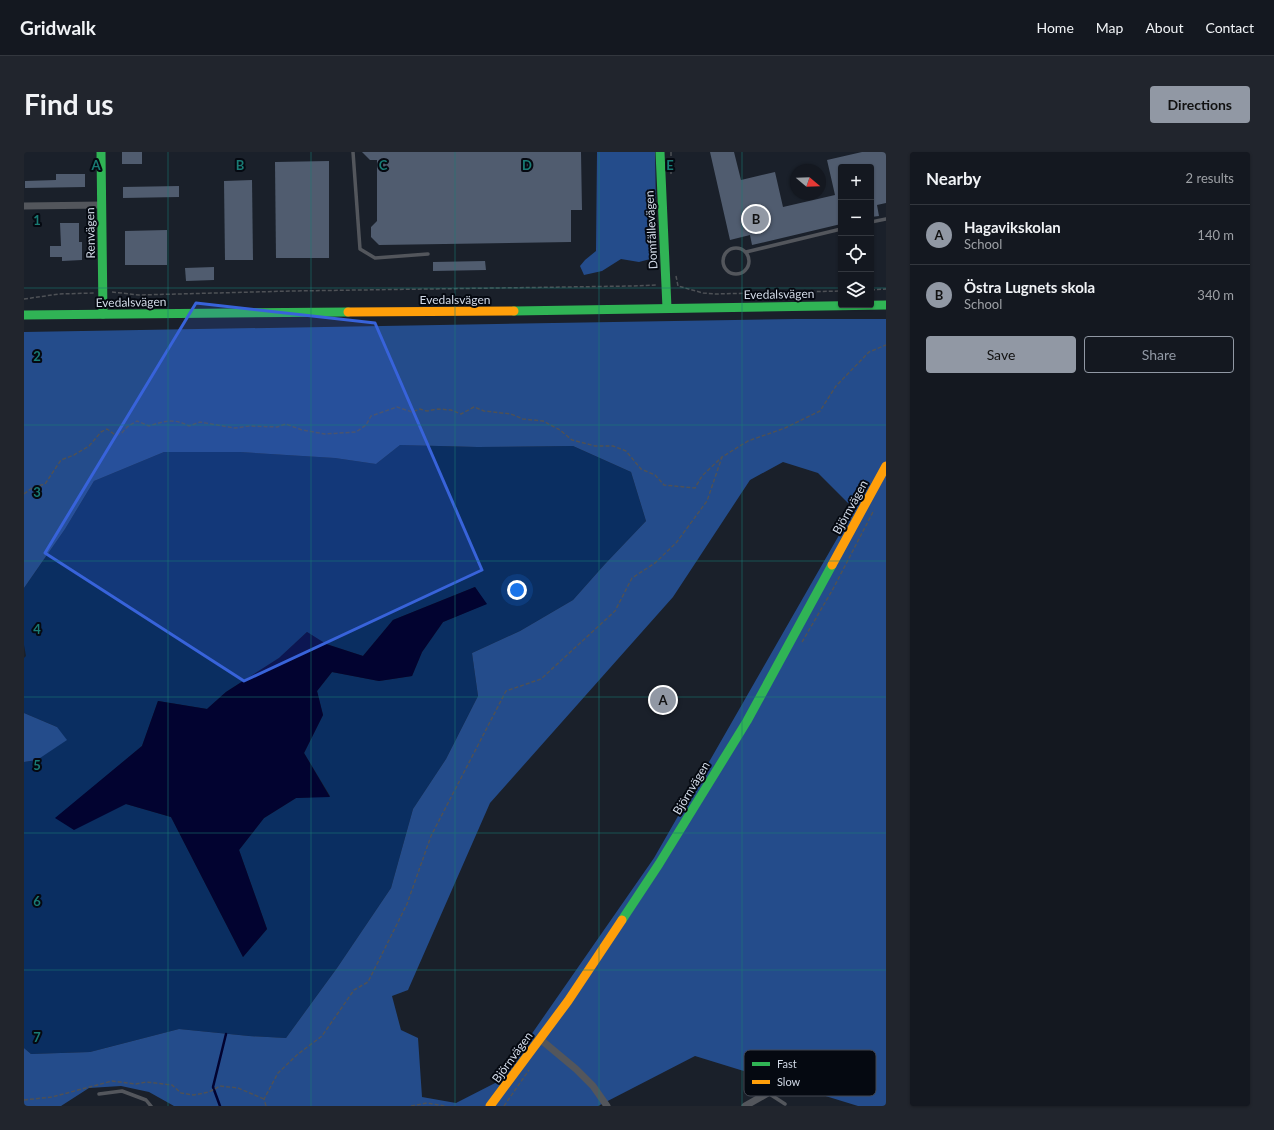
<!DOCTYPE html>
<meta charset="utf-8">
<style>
:root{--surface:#141820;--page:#21252d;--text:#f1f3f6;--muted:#9da0a5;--line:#33373e;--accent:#9198a4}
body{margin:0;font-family:Lato,sans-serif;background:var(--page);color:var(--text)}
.controls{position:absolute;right:12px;top:12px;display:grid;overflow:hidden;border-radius:4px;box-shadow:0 1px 3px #0004}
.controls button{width:36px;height:36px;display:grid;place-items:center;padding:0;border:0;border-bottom:1px solid var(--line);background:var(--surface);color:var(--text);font:20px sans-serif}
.compass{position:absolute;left:766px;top:12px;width:36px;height:36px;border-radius:50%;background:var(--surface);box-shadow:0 1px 3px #0004;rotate:109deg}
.you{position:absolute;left:493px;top:438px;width:14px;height:14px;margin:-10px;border:3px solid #fff;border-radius:50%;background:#1a73e8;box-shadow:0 0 0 6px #1a73e833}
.badge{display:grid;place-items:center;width:26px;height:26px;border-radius:50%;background:var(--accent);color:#111;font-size:13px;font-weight:700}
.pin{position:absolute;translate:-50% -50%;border:2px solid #fff;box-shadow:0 1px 4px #0006}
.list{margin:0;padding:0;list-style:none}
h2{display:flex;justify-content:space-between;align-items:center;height:52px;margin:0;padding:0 16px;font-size:17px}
h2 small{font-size:13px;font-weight:400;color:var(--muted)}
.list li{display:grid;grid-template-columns:26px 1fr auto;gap:12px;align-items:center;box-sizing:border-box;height:60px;padding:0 16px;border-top:1px solid var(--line)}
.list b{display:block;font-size:15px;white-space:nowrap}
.list p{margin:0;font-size:13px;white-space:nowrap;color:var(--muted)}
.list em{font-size:13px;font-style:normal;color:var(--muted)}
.actions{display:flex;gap:8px;padding:12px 16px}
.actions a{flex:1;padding:9px 0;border:1px solid var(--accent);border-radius:4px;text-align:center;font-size:14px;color:var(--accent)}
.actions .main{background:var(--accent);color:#111}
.icon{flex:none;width:22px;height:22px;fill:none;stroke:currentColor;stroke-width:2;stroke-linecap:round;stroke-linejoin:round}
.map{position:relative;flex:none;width:862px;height:954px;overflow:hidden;border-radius:4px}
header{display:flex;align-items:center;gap:24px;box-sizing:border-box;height:56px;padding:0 20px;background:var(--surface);border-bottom:1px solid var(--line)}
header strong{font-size:19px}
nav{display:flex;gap:22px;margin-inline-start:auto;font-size:14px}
.intro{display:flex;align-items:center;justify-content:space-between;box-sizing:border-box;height:96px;padding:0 24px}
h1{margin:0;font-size:28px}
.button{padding:10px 18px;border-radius:4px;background:var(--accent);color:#111;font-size:14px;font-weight:700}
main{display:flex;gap:24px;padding:0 24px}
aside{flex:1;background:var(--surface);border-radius:4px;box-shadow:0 1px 3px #0004}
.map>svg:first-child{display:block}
.green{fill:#0a2e61;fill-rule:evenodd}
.forest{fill:#244c8b;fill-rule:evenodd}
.water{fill:#020330}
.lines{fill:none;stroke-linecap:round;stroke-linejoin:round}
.stream{stroke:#020330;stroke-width:2.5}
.building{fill:#505c6f}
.path{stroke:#4e5156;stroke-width:1.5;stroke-dasharray:4 2;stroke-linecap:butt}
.lane{stroke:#53565c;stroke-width:3.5}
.street{stroke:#53565c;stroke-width:7}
.fast{stroke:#30b455;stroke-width:9}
.slow{stroke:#ff9f0a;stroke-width:9}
.marked{fill:#3863da;fill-opacity:0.2;stroke:#3863da;stroke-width:3;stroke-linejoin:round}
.grid{fill:none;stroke:#197b74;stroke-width:1;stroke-opacity:0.55}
.labels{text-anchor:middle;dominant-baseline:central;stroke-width:4;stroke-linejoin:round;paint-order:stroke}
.street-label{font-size:12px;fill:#d1d9e6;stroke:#050911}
.key{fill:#050911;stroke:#424751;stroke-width:1}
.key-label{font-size:11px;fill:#d1d9e6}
.grid-label{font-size:13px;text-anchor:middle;font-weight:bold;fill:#197b74;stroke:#050911;stroke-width:4;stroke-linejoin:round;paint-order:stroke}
</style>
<header>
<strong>Gridwalk</strong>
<nav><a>Home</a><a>Map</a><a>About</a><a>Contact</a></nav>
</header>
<div class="intro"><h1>Find us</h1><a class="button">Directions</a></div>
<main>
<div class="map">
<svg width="862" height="954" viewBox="0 0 862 954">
<rect width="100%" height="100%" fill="#1a202a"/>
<path class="green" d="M376,293L453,295L549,294L607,320L622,369L581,412L549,448L496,479L448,501L454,544L422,607L389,657L367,736L313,816L262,886L225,884L155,877L66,900L7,902L0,896V610L13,608L33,575L0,561V506L2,504L0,493V436L41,377L70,329L140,300H216L311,306L352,312ZM451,435L462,452L419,470L398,500L388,524L355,529L308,520L293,539L299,563L280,601L306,644L272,646L240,666L215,698L243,777L219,805L147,665L102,652L32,666L118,594L134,549L183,557L202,540L255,506L283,480L302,492L339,504L369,468Z"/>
<g class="forest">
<path d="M573,0H631L632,54L630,106L615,110L597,107L578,119L560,123L556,114L561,108L572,99Z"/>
<path d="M772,167H862V954H834L671,904L574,954H150L125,940L97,934L65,936L37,954H0V896L7,902L66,900L155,877L225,884L262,886L313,816L367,736L389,657L422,607L454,544L448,501L496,479L549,448L581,412L622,369L607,320L549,294L453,295L376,293L352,312L311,306L216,300H140L70,329L41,377L0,436V180ZM759,310L794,321L830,357L630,706L475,929L432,951L398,945L394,886L377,878L368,844L384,838L466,651L649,445L726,328Z"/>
<path d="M0,561L33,575L43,588L13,608L0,610Z"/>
</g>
<path class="water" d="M451,435L463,452L419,470L398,500L388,524L355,529L308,520L293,539L299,563L280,601L306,645L272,646L240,666L215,698L243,777L219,805L147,665L102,652L50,678L31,666L118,594L134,549L183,557L202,540L255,506L283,480L302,492L339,504L369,468Z"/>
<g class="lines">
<path class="stream" d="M196,954L189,935L202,882"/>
</g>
<g class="building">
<rect x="98" y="0" width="20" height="12"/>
<path d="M338,0H557L558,58H547V90L355,93L347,85V75L353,69V8H346Z"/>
<path d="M686,0H710L717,28L751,20L759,55L811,43L803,8L838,0H862V51L853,53L855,64L847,65V15H817V72L728,93L726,83L706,88Z"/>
<path d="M305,9V106H252L251,10Z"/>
<path d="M32,22H61V35L1,36V29L32,28Z"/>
<path d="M228,28L229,108H201L200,29Z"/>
<path d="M155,34V45L99,46V35Z"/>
<path d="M36,71H55V90H58V108L38,109V105H26V94H37Z"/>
<path d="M143,78V113H101V79Z"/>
<path d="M461,109L462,118L409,119V110Z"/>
<path d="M190,115V128L162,129L161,116Z"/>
</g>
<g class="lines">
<g class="path">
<path d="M647,0V22"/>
<path d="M652,124L654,134L679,141L691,142L817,139"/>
<path d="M847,138L862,137"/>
<path d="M88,140L115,143L268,139L609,134L633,133"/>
<path d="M0,147L35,142L70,141"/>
<path d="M0,342L9,335L21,332L37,308L50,303L65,294L77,280L83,277L90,282H97L103,275L113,269L125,274C140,269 150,266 165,274L176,270L211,276L226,274L253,275L262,272L278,278L301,282L332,280L342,273L347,264L373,255L388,260L396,257L403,259L414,257L427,258L437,262L450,255L460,259L487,262L499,267L519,269L536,278L548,288L571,294H589L602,299L617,317L631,323L640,333L671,336L678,324L698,305"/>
<path d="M778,490L809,437L850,358"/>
<path d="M0,948L28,945L88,929L112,932L122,930L148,933L157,941L170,943L185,940L196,934L214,936L240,947"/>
<path d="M242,954L240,947L254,921L274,902L298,884L330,838L344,830L383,752L407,684L482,539L517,527L591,459L608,426L631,411L652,391L683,349L698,305L724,289L761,276L796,259L812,234L845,200L862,193"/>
<path d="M387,954L403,951L421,954"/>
<path d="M480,954L505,918"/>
</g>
<g class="lane">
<path d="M329,0L336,97L351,106L404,102"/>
<path d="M847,70L862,67"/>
<circle cx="712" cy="109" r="13"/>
<path d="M722,100L817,77"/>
<path d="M744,941L761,952"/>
<path d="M75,942L98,939L122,948L127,954"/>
</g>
<g class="street">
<path d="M0,54L78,53"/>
<path d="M516,887L552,917L569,934L583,954"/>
<path d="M721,954L744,941"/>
</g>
<g class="fast">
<path d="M77,0L79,162"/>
<path d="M636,0L643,156"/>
<path d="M490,159L862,153"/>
<path d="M0,163L324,160"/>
<path d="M598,768L635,712L723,569L808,413"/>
</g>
<g class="slow">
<path d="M324,160L490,159"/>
<path d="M808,413L862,314"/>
<path d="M466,954L544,849L598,768"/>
</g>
</g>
<path class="marked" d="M172,151L351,171L458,418L220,529L21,401Z"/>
<path class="grid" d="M144,0V954M287,0V954M431,0V954M575,0V954M718,0V954M0,136H817M847,136H862M0,273H862M0,409H862M0,545H862M0,681H862M0,818H862"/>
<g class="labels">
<g class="street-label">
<text transform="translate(627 78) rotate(-93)">Domfällevägen</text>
<text transform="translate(66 81) rotate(-91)">Renvägen</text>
<text transform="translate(755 142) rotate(-1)">Evedalsvägen</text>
<text x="431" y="147">Evedalsvägen</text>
<text transform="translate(107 150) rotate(-1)">Evedalsvägen</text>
<text transform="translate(826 355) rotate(-61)">Björnvägen</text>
<text transform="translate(667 636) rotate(-59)">Björnvägen</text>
<text transform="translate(488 905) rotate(-54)">Björnvägen</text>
</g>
</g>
<rect x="720" y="898" width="132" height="46" rx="6" class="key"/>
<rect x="728" y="910" width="18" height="4" fill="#30b455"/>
<rect x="728" y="928" width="18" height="4" fill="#ff9f0a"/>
<g class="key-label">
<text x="753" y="916">Fast</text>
<text x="753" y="934">Slow</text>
</g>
<g class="grid-label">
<text x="72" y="18">A</text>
<text x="216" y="18">B</text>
<text x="359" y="18">C</text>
<text x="503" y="18">D</text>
<text x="646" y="18">E</text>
<text x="13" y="73">1</text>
<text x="13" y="209">2</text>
<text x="13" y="345">3</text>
<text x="13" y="482">4</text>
<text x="13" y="618">5</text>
<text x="13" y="754">6</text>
<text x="13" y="890">7</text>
</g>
</svg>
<div class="controls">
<button>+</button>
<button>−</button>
<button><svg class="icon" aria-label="locate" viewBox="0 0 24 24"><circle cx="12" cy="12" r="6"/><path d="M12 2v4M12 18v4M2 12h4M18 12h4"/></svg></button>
<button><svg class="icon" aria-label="layers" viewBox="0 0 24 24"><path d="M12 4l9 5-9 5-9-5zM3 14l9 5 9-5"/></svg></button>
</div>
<svg class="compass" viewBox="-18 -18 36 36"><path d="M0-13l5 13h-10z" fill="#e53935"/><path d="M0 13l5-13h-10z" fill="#9da0a5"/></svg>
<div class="you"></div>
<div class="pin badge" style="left:639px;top:548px">A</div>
<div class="pin badge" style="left:732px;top:67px">B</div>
</div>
<aside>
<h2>Nearby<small>2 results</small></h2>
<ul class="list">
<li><span class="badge">A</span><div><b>Hagavikskolan</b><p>School</p></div><em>140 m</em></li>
<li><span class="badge">B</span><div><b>Östra Lugnets skola</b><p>School</p></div><em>340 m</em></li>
</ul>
<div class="actions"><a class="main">Save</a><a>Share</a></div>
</aside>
</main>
